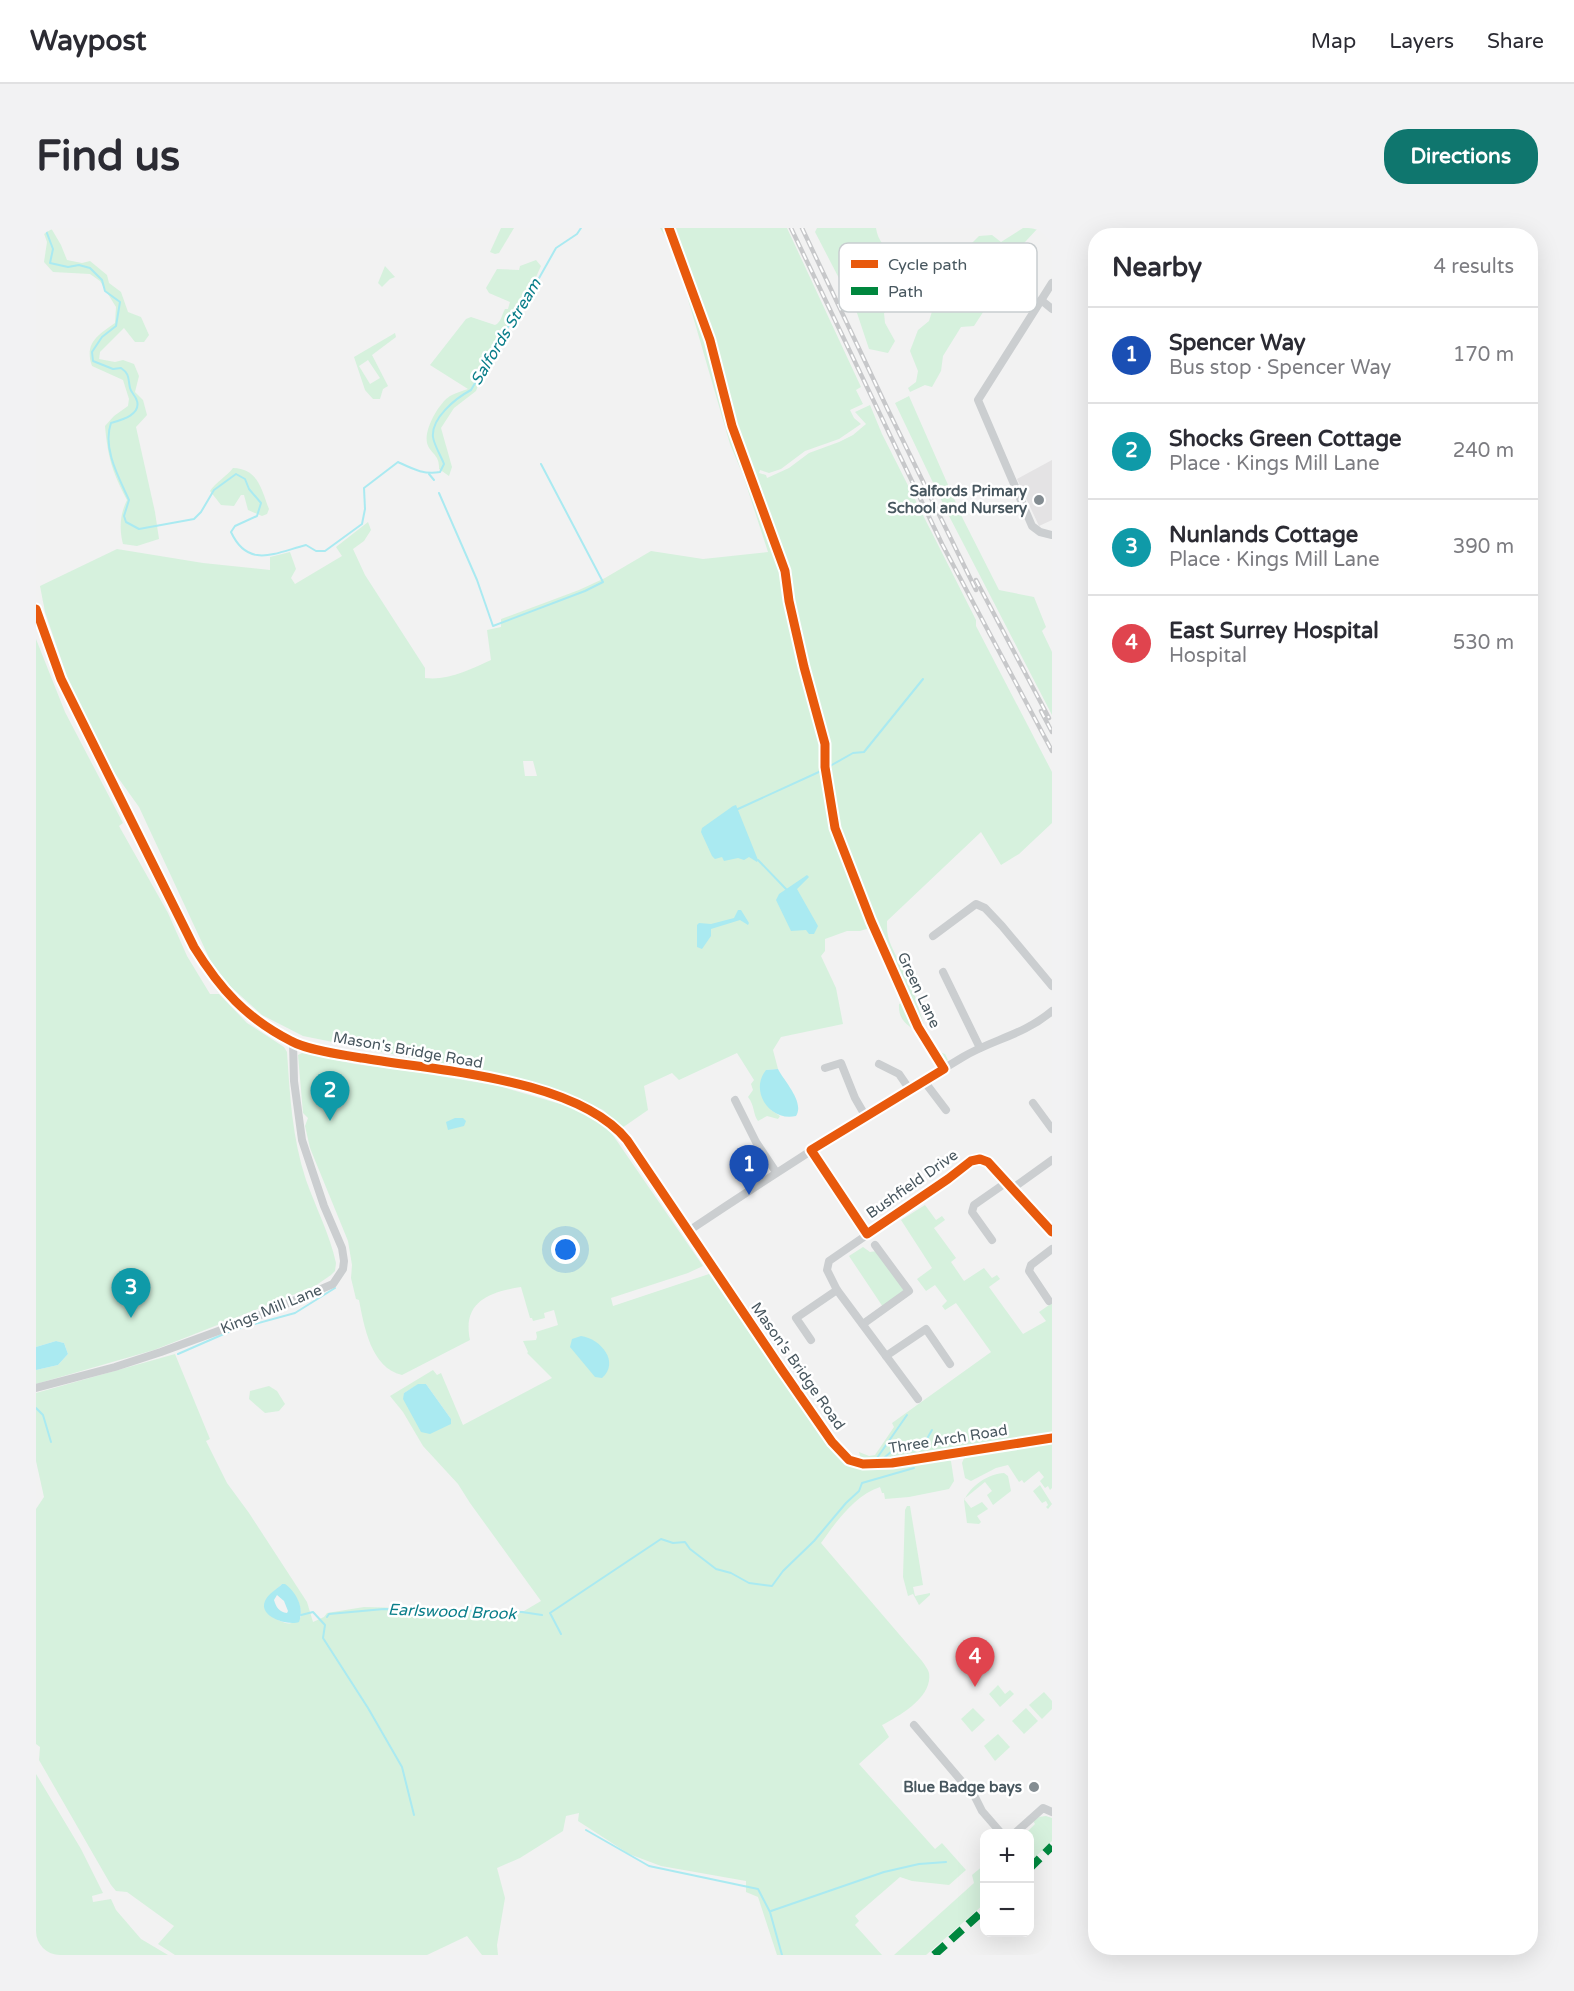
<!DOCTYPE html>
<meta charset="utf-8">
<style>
:root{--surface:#fff;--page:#f2f2f3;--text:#2b2b33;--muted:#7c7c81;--line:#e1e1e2;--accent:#0f766e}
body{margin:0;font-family:"Varela Round",sans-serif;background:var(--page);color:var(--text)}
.controls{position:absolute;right:18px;bottom:18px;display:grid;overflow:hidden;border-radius:12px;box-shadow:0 6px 24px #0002}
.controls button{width:54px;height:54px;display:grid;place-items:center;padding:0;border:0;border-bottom:2px solid var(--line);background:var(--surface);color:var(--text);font:30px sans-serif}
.you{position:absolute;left:530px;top:1022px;width:21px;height:21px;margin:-15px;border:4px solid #fff;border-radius:50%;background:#1a73e8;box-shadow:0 0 0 9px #1a73e833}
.badge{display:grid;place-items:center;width:39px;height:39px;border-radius:50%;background:var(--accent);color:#fff;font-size:20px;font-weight:700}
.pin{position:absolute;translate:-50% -50px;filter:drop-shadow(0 2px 3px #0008)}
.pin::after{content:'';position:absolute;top:32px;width:21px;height:18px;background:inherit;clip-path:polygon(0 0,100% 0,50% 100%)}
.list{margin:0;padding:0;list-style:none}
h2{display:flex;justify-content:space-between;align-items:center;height:78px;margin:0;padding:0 24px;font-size:26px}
h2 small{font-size:20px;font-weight:400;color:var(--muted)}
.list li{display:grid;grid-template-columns:39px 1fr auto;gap:18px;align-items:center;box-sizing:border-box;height:96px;padding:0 24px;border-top:2px solid var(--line)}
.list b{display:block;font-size:22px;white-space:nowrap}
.list p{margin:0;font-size:20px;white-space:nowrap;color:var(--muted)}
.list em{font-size:20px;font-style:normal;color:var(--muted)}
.map{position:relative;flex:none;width:1016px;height:1727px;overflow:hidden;border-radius:24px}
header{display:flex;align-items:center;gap:36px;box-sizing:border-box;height:84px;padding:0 30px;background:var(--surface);border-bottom:2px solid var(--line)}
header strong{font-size:28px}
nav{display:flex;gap:33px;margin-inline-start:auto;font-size:21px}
.intro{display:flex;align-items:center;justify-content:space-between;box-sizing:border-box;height:144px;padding:0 36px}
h1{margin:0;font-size:42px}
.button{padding:15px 27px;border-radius:24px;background:var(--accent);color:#fff;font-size:21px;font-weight:700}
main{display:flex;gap:36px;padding:0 36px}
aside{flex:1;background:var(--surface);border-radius:24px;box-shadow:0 6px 24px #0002}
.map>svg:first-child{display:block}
.education{fill:#e4e3e4}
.green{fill:#d6f1dd;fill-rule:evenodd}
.water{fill:#aaeaf1;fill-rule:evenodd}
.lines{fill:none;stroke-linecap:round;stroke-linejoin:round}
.stream{stroke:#aaeaf1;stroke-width:2}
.street{stroke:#cbced0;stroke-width:8}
.rail-casing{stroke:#c7c8ca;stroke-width:4.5}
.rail{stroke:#fff;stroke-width:2;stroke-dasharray:7;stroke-linecap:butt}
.quiet{stroke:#00873e;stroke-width:8;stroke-dasharray:15 8;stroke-linecap:butt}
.cycleway-casing{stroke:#fff;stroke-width:13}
.cycleway{stroke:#e8590c;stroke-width:9}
.poi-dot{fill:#848d92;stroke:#fff;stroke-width:2}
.labels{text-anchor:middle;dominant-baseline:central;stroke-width:5;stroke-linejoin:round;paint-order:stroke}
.poi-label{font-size:15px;font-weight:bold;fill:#48575f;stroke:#fff;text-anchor:end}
.street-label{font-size:15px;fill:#48575f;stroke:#fff}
.water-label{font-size:16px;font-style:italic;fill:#0a7e8a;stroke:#fff}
.key{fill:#fff;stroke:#c8cdcf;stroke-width:1.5}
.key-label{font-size:16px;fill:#48575f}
</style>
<header>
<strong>Waypost</strong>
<nav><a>Map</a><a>Layers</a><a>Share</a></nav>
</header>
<div class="intro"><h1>Find us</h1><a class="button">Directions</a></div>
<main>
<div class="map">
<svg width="1016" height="1727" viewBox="0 0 1016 1727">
<rect width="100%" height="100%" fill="#f2f2f2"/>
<path class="education" d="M1016,232V292L1003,298L981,251Z"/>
<g class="green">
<path d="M6,0H15L25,17L31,32L46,35L54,33L71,47L73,55L85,64L92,84L105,89L113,107L108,114H99L88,100L64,124L63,131L79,134L87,132L98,136L103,148L99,164L107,172L111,187L100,199L119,284L123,311L101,318L87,316C83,301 84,286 91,272C76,243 72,230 69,198L78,188L92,178L93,171L87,152L56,138C48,115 62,107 79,95L80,79L64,53L54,46L17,44L8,34L11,14Z"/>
<path d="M465,0H478L463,25L459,26L454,24Z"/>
<path d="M624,0H751L825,159L820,162L827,176L814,182L818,190L825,196L803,211L769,223L745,241L733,245L724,242L723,245L730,247L731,250L753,240L773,225L803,214L817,207L830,196L819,184L834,177L846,206L940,392V398L1016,544V595L983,626L965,637L945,604L851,693C851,700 851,706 853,712C859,728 868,742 875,758C883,774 890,821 909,826L912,832L900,839C894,829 889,818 883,808C874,796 862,795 863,776L873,772L840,698L824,703H811L789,711V723L785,728L800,760L807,796L745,809L737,822L742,841L730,842L735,882L744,888L742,891L731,888L722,893C717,887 719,878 712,869L717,862L715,856L718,852L701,825L643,852L636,845L608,858L612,882L586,900L567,882L548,873L485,852L267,808L226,787L195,759L175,734L103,579L78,544L34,457L9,384L4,358L81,321L167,335L234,342V329L254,324L260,341L255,350L259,356L306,328L300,319L332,294L335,302L328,313L317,321L329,347L389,440V450C411,453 436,441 455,432L451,402L465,399V391L543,362L569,350L615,323L667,331L732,324L707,247L694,216L638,23ZM487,533H497L501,548H489Z"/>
<path d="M781,0H840C842,15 851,21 863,30L858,49L868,71L848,85L849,95L859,113L852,125L833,121L821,85L779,4Z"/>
<path d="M987,0H1002L978,26L975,37L963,53L955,59L957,69L938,98L925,99L907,128L905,143L896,159L889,157L874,164L872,160L880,154L882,143L874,123L882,102L893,93L904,58C919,55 921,51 937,51L947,38L945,28L935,16L943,8L956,7L965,14Z"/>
<path d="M500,32L505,38C489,75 464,105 443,140L441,144L445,150L440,163L418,180L405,200L416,239L413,248L403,241C404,226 394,226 391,215C388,201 403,175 414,168C419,165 426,163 432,161L394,137L430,91L435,89L459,97C465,95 466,86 469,81H472L474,74L453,65L450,60L461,41L483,42L484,38Z"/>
<path d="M349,38L359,49L354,51L346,59L342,55Z"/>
<path d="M359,105L360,109L336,127L352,158L347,161L344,171H337L329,162L318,129ZM332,132L344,150L334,156L323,138Z"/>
<path d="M873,168L927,291L963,362L998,369L1010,399L1006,403L1016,424V487L912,286L859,175Z"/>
<path d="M197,240C222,241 225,260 233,281L231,286L226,288L212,282L208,267H205L198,278L185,277L174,263C181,253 190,249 197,240Z"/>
<path d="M0,411L29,484L87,595L83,598L132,685L151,728L174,766H183L211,795L248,819L251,824C254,868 256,909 270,952C280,980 294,1007 300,1035L299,1043L295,1047L279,1058L184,1096L118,1122L0,1156V1142L22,1137L32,1126L28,1115L20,1113L0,1119Z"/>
<path d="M266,825L319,836L386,845L463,858L538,880L572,900L667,1038L652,1045L575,1070L577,1078L673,1046L792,1219H795C801,1226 807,1234 816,1238C836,1247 888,1234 910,1230L915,1233L918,1253L913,1261L873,1269L849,1271L848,1265H846L844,1259C819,1267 800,1294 785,1315L886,1433C888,1436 892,1441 893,1445C897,1469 863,1488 846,1497L853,1509L823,1536L899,1621L906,1615L930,1642L913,1657L876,1653L864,1649L819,1688L823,1693L819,1697L846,1727H741L722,1669L710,1664V1653L625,1638L593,1626L542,1593L543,1585L530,1588L527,1603L484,1630L461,1640L469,1670L461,1717L462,1727H446L431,1708L391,1727H139L122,1716L138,1698L91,1664L80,1663L75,1657L3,1532L4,1519L0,1516V1281L8,1269L0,1233V1165L139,1126L174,1211L170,1213L191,1255L213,1285L271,1374L277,1394L288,1389L291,1385L328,1379L488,1383L505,1373L434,1275L422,1256L387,1218L367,1184L354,1168L397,1142L401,1147L405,1145L427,1197L516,1150L491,1125L492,1124L487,1113L500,1112L501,1109L500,1104L522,1097L518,1082L508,1085L509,1090L497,1093L496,1090H494L485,1059C453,1064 426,1074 434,1112L366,1147C335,1140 328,1098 323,1072L320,1071L315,1050L316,1037L312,1013L274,920L269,898L272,890L267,885L262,827ZM383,1156H390L415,1191L368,1165ZM246,1356C258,1362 266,1375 265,1389C256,1397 253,1397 242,1392L234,1367Z"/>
<path d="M889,977L900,992L906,988L909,992L898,1000L920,1030L915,1034L928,1053L948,1040L956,1050L961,1047L964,1051L953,1059L987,1106L1010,1093L1003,1084L1016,1075V1206L858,1231L825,1232L823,1224L833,1228L839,1227L858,1199L856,1195L955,1124L920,1075L909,1082L906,1078L911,1073L899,1057L890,1063L881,1051L896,1040L865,992Z"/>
<path d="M827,1019L834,1024L841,1023L867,1061V1064L847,1079L813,1028Z"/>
<path d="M233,1158L241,1163L249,1176L243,1183L229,1185L213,1171L214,1163Z"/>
<path d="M1016,1213V1260L1014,1262L1012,1258L1009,1260L1004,1253L1008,1249L1003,1243L988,1255L986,1252L983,1254L972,1237L960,1240L935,1253L929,1250L926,1235L929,1228L932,1226Z"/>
<path d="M968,1245L972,1248L975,1263L957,1277L951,1267L956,1263L949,1254L928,1271L935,1280L946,1274L952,1281L941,1288L945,1294L943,1296L931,1295L928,1273C933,1259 953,1245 968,1245Z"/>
<path d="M1004,1257L1016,1276L1012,1281L1010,1279L1012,1277L1010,1273L1006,1275L997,1263Z"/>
<path d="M871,1278H874L887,1357L877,1359L879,1368L894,1365V1367L883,1377L877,1366L872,1368L867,1349L869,1282Z"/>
<path d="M962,1457L969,1466L974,1462L978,1466L964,1479L953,1466Z"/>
<path d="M1008,1464L1016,1473V1481L1006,1491L993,1477Z"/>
<path d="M937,1480L949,1492L936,1504L925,1491Z"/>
<path d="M990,1480L1002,1493L988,1506L976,1493Z"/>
<path d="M962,1506L974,1519L959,1533L948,1518Z"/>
<path d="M0,1546L45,1621L67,1665L56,1668L57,1674L75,1671L80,1682L105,1711L132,1727H0Z"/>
<path d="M1010,1588L1016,1590V1613L994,1634L993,1606H989L999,1596L997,1593L1003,1589Z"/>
<path d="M948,1637V1676L890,1727H858L938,1655L936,1647Z"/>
</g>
<g class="water">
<path d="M700,577L722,632L721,634L713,629L708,632L702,630L688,633L686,629L679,631L676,628L665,604L666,600L697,578Z"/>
<path d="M771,647L773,649L761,661L782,698L778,706H773L770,702L755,703L740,672L743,666Z"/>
<path d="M702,682H705L713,695L712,697L704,692L675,701V708L666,721L661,719V697L663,695L675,696L698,690Z"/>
<path d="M742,841C748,853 769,874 760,888C734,894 713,863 730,842Z"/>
<path d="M419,890H427L430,893L428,898L412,902L410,894Z"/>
<path d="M545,1108C565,1111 584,1134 566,1150L559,1149L534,1119L536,1111Z"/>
<path d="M20,1113L28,1115L32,1126L22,1137L0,1142V1119Z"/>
<path d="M382,1156H390L415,1191V1196L394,1206L385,1204L367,1171L368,1165Z"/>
<path d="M246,1356H249C260,1364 269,1380 263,1394C252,1398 222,1389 229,1373C232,1366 241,1361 246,1356ZM241,1367L248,1373L252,1383L251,1385C243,1384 240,1379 238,1372Z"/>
</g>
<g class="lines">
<g class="stream">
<path d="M9,0L17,21L14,35L32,39L43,37L54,40L66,52L69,63L84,74L80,98L66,109L56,124L57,133L77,141L85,140C94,146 92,151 94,160C95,165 100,168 101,173C105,187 85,192 75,195C66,220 83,250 93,272L88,288L90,294L103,301L158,291L165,284L178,262L200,246L209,251L213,261L225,275L221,288L199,298L195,304C212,341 239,325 270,317L280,323H289L326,296L329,281L328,260L362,234C377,241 388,247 404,244L408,236C405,228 398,217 397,209C395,190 420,170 435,162L476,92L489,75L520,20L541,6L545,0"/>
<path d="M393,246L398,252"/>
<path d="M403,265L441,352L457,398L549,363L567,354L505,236"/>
<path d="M794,538L817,525L828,524L887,451"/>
<path d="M702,581L785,543"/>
<path d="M722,632L750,661"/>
<path d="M142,1126L197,1102L259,1085L299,1060"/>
<path d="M0,1180L7,1187L15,1214"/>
<path d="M871,1187L841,1230H848L856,1223L887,1221"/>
<path d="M888,1216L896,1202"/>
<path d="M265,1387L277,1384L289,1397L287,1410L332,1480L366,1539L378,1587"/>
<path d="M291,1389L293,1386L348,1381L486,1384L506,1387"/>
<path d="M525,1406L514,1385L625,1311L637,1315L649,1314L654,1321L680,1341L695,1345L713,1355L736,1358L747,1343L778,1313L810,1275L823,1263L826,1255L878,1240"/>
<path d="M550,1602L613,1638L722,1661L734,1684L746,1727"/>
<path d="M735,1683L848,1644L883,1636L910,1634"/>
</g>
<g class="street">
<path d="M1016,55L942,172L996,298L1004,304L1016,307"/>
<path d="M1005,72L1016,81"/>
<path d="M0,381L25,451L158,719C184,761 210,790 255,813C271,822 306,827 326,830C402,843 540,850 591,912L746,1142L796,1214L813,1232L827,1236L856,1235L1016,1210"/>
<path d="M835,693L882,799L908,841"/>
<path d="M897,708L940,676L949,680L966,698L1016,758"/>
<path d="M907,744L944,820"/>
<path d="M843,836L863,846L874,862"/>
<path d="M789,840L805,835L819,870L830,889"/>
<path d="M888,853L910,882"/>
<path d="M699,872L720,914L740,944"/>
<path d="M997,875L1016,901"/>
<path d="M775,922L831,1006"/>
<path d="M977,960L1016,932"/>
<path d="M651,1004C742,943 833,885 927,829C957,811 986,808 1016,783"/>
<path d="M956,1012L936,984L938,977L971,954"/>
<path d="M1013,1073L993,1043L995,1037L1016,1021"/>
<path d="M827,1096L873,1063L839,1017"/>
<path d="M775,1112L760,1090L801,1062"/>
<path d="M850,1128L890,1101L914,1136"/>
<path d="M0,1160L79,1139L125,1124L215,1091L297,1056L307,1041L308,1033L306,1020L288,978L266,912L258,853L257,815"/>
<path d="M882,1171L801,1062L791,1042L793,1033L912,951L935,933L944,931L952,934L1016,1004"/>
<path d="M878,1497L939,1569L946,1583L966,1606"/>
<path d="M978,1606L1007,1580L1016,1584"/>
</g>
<g class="rail-casing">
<g id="rail">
<path d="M755,0L906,316L1016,523"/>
<path d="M766,0L852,182L940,362"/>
<path d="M940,352L1013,490"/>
<path d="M1005,483L1016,504"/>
</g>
</g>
<use href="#rail" class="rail"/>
<g class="quiet">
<path d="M993,1641L1016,1618"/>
<path d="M898,1727L948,1682"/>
</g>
<g class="cycleway-casing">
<g id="cycleway">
<path d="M633,0L674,112L696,198L749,343L753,373L768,439L789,516V539L799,600L835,693L882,799L908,841L775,922L831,1006L912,951L935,933L944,931L952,934L1016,1004"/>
<path d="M0,381L25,451L158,719C184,761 210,790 255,813C271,822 306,827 326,830C402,843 540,850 591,912L746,1142L796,1214L813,1232L827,1236L856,1235L1016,1210"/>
</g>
</g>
<use href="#cycleway" class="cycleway"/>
</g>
<g class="poi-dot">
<circle cx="1003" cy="272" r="6"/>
<circle cx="998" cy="1559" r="6"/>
</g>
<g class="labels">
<g class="poi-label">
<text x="991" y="263">Salfords Primary<tspan x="991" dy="17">School and Nursery</tspan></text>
<text x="986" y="1559">Blue Badge bays</text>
</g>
<g class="street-label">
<text transform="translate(883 762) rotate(65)">Green Lane</text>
<text transform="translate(372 822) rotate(10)">Mason's Bridge Road</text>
<text transform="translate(876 956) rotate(-35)">Bushfield Drive</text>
<text transform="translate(235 1081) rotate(-22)">Kings Mill Lane</text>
<text transform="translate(762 1138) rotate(55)">Mason's Bridge Road</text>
<text transform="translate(912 1211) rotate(-9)">Three Arch Road</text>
</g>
<g class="water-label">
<text transform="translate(470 104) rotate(-59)">Salfords Stream</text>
<text transform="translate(416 1384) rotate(2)">Earlswood Brook</text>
</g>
</g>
<rect x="803" y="15" width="198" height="69" rx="9" class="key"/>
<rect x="815" y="32" width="27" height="8" fill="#e8590c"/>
<rect x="815" y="59" width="27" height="8" fill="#00873e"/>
<g class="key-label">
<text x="852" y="42">Cycle path</text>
<text x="852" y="69">Path</text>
</g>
</svg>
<div class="controls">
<button>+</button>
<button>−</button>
</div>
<div class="you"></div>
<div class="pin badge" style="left:713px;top:967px;background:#1a4fb4">1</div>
<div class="pin badge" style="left:294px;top:893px;background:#0f9aa8">2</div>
<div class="pin badge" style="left:95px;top:1090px;background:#0f9aa8">3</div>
<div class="pin badge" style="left:939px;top:1459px;background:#e0444e">4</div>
</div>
<aside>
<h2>Nearby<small>4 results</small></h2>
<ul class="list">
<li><span class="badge" style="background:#1a4fb4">1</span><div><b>Spencer Way</b><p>Bus stop · Spencer Way</p></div><em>170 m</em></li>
<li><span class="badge" style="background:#0f9aa8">2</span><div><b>Shocks Green Cottage</b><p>Place · Kings Mill Lane</p></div><em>240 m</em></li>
<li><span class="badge" style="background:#0f9aa8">3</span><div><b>Nunlands Cottage</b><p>Place · Kings Mill Lane</p></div><em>390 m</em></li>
<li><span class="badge" style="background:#e0444e">4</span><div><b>East Surrey Hospital</b><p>Hospital</p></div><em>530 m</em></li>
</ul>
</aside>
</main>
